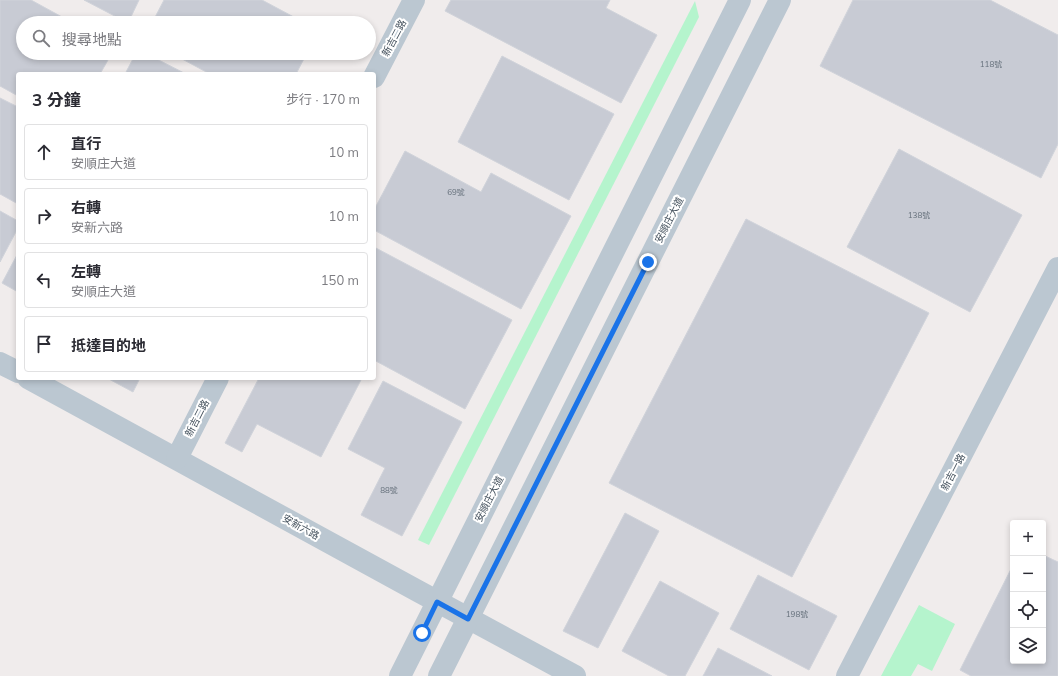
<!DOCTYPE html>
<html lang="zh-TW">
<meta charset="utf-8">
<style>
:root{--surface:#fff;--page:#f2f2f3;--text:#2b2b33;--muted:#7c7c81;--line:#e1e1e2}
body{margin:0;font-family:Mulish,"Noto Sans TC",sans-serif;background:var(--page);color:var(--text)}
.controls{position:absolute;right:12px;bottom:12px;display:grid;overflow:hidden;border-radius:4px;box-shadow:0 2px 6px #0003}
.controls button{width:36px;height:36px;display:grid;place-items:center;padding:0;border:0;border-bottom:1px solid var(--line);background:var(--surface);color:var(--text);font:20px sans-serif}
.stop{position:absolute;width:12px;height:12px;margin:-9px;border:3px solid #1a73e8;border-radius:50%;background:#fff}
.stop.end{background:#1a73e8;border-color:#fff;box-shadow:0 1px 4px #0008}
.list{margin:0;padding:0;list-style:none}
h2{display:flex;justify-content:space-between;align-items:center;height:52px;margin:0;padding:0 16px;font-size:17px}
h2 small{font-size:13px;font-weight:400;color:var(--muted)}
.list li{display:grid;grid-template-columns:26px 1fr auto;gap:12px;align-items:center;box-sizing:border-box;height:56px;margin:0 8px 8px;padding:0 8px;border:1px solid var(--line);border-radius:4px}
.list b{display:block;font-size:15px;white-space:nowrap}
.list p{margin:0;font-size:13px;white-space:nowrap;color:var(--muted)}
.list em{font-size:13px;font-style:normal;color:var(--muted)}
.icon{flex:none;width:22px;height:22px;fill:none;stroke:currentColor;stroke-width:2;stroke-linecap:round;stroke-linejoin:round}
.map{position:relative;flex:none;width:1058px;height:676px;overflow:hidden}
.search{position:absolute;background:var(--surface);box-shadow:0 2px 6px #0003;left:16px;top:16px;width:360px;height:44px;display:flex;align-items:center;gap:10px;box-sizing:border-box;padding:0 14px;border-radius:22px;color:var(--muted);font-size:15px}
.panel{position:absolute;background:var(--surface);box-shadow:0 2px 6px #0003;left:16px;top:72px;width:360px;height:308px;border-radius:4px}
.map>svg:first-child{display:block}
.green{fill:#b5f4cd}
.building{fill:#c8cbd4;stroke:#d0d3da}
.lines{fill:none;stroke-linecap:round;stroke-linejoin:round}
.minor{stroke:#bbc7d1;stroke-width:22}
.route{stroke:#1a73e8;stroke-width:5}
.labels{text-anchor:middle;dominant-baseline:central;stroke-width:4;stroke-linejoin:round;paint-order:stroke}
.number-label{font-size:8px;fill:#646f7a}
.street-label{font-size:10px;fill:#43505c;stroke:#fff}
</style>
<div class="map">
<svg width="1058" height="676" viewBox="0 0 1058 676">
<rect width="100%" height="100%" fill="#f0ecec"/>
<g class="green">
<path d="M695,1L699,17L429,545L418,540Z"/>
<path d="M919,605L955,624L932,671L918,664L911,676H881Z"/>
</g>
<g class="building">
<path d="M0,0H31L73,23H23V53H112L100,74H18V96L0,86Z"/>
<path d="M84,0H139L128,23Z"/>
<path d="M164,0H262L305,23H152Z"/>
<path d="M451,0H610L606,8L657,35L621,103L445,11Z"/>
<path d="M853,0H990L1058,35V144L1041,178L820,66Z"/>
<path d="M136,53H145L186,74H125Z"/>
<path d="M171,53H307L296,74H210Z"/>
<path d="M502,56L614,114L569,200L458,142Z"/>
<path d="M0,98L18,107V204L0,194Z"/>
<path d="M899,149L1022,215L970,312L847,247Z"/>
<path d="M405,151L481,192L491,173L571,216L521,309L374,230V210Z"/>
<path d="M0,211L18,221V228L0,262Z"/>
<path d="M746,219L929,313L792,577L609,483Z"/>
<path d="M374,247L512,320L465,409L374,360Z"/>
<path d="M18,253V292L2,283Z"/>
<path d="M107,378H140L133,392Z"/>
<path d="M259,378H362L321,457L257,424L242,452L225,443Z"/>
<path d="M383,381L462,422L402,536L361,515L385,468L348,449Z"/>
<path d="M625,513L659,531L598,648L563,631Z"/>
<path d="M1043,555L1058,562V676H971L960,670L1013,565V661H1043Z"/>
<path d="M758,575L837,616L809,670L730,629Z"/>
<path d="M660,581L719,613L685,676H669L622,651Z"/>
<path d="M718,648L772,676H703Z"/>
</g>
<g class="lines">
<g class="minor">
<path d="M374,77L414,0"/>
<path d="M0,363L18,372"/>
<path d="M28,378C211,477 392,578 575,676"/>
<path d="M177,458L218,378"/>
<path d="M400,676L740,0"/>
<path d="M439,676L780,0"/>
<path d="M847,676L1058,268"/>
</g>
</g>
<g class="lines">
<path class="route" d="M422,633L437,602L468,619L648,262"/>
</g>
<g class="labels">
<g class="number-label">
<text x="991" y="64">118號</text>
<text x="456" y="192">69號</text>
<text x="919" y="215">138號</text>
<text x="389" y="490">88號</text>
<text x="797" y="614">198號</text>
</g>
<g class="street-label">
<text transform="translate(394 38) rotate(-62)">新吉二路</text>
<text transform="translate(669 220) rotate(-63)">安順庄大道</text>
<text transform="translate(197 418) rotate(-63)">新吉二路</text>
<text transform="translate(953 472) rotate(-63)">新吉一路</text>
<text transform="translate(489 499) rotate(-63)">安順庄大道</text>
<text transform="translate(301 527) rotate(29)">安新六路</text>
</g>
</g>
</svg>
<div class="controls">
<button>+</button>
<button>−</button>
<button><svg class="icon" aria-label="locate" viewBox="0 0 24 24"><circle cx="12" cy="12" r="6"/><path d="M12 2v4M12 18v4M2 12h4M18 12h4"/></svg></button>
<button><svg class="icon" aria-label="layers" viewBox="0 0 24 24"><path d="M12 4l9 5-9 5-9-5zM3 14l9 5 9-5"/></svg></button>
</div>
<div class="stop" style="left:422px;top:633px"></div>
<div class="stop end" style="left:648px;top:262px"></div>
<div class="search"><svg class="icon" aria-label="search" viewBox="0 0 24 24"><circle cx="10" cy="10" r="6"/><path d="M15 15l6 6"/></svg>搜尋地點</div>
<section class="panel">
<h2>3 分鐘<small>步行 · 170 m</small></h2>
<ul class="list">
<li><svg class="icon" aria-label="ahead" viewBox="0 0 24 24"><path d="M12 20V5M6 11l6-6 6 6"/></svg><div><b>直行</b><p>安順庄大道</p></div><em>10 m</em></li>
<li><svg class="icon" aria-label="right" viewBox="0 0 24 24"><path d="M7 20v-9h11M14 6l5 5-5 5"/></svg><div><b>右轉</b><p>安新六路</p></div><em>10 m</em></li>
<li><svg class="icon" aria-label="left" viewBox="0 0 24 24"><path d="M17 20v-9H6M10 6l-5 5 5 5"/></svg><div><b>左轉</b><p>安順庄大道</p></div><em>150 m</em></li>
<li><svg class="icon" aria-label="arrive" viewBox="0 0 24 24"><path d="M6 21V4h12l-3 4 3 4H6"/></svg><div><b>抵達目的地</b></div></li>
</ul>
</section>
</div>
